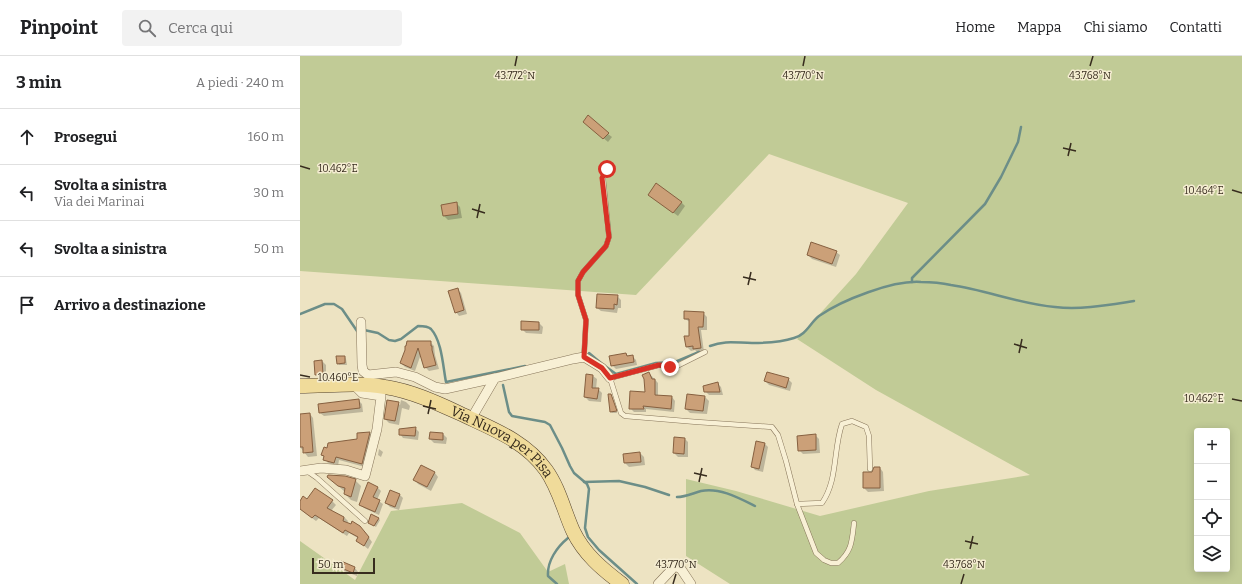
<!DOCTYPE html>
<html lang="it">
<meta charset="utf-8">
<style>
:root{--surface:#fff;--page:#f2f2f2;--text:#202124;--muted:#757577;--line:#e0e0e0}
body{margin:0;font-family:Bitter,serif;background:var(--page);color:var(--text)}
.controls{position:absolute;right:12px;bottom:12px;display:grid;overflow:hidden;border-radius:4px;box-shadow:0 2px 10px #0003}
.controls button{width:36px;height:36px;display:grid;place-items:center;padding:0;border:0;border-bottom:1px solid var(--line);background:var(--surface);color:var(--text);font:20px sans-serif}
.scale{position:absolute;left:12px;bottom:10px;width:63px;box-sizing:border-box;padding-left:4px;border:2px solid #372c1e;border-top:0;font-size:11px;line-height:14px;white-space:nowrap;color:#372c1e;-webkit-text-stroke:3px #f5edd2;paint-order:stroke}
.stop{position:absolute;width:12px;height:12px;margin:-9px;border:3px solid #d93025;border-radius:50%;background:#fff}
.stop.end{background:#d93025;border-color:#fff;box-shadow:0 1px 4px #0008}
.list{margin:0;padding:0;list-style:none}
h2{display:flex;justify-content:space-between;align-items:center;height:52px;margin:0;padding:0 16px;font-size:17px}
h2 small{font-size:13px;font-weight:400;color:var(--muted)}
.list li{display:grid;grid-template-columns:26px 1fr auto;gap:12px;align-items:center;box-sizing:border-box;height:56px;padding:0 16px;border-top:1px solid var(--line)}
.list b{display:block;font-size:15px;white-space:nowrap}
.list p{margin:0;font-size:13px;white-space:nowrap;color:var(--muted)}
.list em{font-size:13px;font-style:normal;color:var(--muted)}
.icon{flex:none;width:22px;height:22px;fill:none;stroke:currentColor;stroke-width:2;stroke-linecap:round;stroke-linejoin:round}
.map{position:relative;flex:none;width:942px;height:528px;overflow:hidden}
header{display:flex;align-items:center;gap:24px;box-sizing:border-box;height:56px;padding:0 20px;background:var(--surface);border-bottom:1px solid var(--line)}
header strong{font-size:19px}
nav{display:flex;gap:22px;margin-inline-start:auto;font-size:14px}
.search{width:280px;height:36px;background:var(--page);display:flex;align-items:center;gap:10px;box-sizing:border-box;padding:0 14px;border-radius:4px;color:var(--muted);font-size:15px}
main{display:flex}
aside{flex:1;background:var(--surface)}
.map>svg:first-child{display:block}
.green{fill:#c1cb96;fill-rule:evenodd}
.shadow{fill:#0003}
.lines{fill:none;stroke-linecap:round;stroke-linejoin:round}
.stream{stroke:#6c8e88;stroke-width:2.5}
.building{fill:#cba078;stroke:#866040}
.service-casing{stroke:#87755a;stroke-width:5.5}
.minor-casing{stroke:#87755a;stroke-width:10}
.primary-casing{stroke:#54432e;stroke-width:15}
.service{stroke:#f8f0d5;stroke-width:4.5}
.minor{stroke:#f8f0d5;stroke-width:9}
.primary{stroke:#f0db9a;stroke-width:14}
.route{stroke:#d93025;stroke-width:5}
.ticks{fill:none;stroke:#372c1e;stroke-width:1.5}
.labels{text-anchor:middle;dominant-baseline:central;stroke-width:3;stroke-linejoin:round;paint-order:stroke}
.street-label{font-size:14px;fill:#372c1e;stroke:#f5edd2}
.ticks-label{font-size:10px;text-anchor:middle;fill:#372c1e;stroke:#f5edd2;stroke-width:3;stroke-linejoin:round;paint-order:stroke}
</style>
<header>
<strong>Pinpoint</strong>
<div class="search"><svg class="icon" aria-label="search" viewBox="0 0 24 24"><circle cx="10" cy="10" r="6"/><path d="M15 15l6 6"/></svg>Cerca qui</div>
<nav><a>Home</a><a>Mappa</a><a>Chi siamo</a><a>Contatti</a></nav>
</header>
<main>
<aside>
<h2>3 min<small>A piedi · 240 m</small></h2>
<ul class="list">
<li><svg class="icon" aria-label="ahead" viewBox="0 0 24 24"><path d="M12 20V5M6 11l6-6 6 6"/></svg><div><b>Prosegui</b></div><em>160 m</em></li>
<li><svg class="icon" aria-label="left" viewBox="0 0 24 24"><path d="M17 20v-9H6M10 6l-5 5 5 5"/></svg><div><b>Svolta a sinistra</b><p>Via dei Marinai</p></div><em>30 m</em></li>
<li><svg class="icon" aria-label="left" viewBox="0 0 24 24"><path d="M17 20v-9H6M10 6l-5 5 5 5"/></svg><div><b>Svolta a sinistra</b></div><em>50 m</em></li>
<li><svg class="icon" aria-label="arrive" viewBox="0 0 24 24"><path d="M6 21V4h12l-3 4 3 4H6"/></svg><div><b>Arrivo a destinazione</b></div></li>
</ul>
</aside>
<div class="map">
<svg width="942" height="528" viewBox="0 0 942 528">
<rect width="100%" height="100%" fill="#ede3c2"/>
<g class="green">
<path d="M0,0H942V528H430L386,500V423L436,435L520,460L629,435L730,419L576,334L497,283L556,218L608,147L469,98L336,239L0,215ZM897,375H927V513H897Z"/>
<path d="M162,447L220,477L248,516L265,508L269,528H0V485L55,524L91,455Z"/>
</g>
<g class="shadow">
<path d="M288,69L308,78L312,81L308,86Z"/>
<path d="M353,142L381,146L385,150L378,160Z"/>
<path d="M156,147L160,151L162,162L148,164L144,160Z"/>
<path d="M536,196L540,199L536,211L512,203L508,199Z"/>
<path d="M157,233L161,237L167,258L159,260L156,256Z"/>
<path d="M317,240L321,244V252H318L317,257L301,255L297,252Z"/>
<path d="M403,257L407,261V274H401L404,296L398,297L395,294L391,295L387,291L390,280V266L385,263Z"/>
<path d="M239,267L243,271L242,278L226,277L222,273Z"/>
<path d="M130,286L134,290L135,299L139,313L129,315L125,311L121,298L115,315L105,311L101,307L107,291Z"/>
<path d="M326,298L329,301L332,300L336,304L337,309L316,313L312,309Z"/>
<path d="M45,301L46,303L47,309H39L38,307Z"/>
<path d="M22,305L26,309V322H20L16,318Z"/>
<path d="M349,317L358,327V340L372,341L375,345L374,356L346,353V356H334L330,352L346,337Z"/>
<path d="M287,319L293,320L297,323L296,333H298L302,337L301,346L289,345L285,341Z"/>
<path d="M488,323L492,327L490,335L469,329L465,325Z"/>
<path d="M417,327L421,331L423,339H409L405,335Z"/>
<path d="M311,339L312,341L317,357H312L311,356Z"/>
<path d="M405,341L409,345L407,358L390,357L386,353Z"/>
<path d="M58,344L62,348L63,356L24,360L20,357Z"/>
<path d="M101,344L106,346L110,350L109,354L102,352L99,369L89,367L85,363L98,347L100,349Z"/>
<path d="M10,358L13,362L17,400L8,401L0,391V359Z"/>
<path d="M115,372L119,376L118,384L103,382L100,378Z"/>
<path d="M70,377L73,380L65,411L39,404L38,410L28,407L25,403V401L22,399L28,393L58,384Z"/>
<path d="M143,378L147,382L146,388L134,387L130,383Z"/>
<path d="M515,379L519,383L520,397L503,398L499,394Z"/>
<path d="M385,383L388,386V401H378L374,397Z"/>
<path d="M457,386L465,388L468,391L463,416L455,414L452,410Z"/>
<path d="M79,393L83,396L81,401L78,399Z"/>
<path d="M340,397L344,401L345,409L329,411L325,407L324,399Z"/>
<path d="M121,411L135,417L138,421L131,435L118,428L115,424Z"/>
<path d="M580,412L583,416L584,435L568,436L564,432L574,417Z"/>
<path d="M28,421L55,424L61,430L57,446L51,444L45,438V436Z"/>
<path d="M77,431L81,435L77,444L83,448L79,459L64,452L60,448Z"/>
<path d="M100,439L103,442L99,454L90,451L86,447Z"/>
<path d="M7,444L32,445L36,449L31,455L44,461L48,465L47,467L64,475L72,486L68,493L57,484L58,482L49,477L47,480L19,462L16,465L0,453V446Z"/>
<path d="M78,462L80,464L76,471L69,467Z"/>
<path d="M40,511L55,512L58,516L57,520L44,515Z"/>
</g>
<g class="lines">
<g class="stream">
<path d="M612,226V222L685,148L701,121L718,86L721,71"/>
<path d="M0,258L25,248H34L42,253L57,275"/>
<path d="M64,274L78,277L89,284L95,285L101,283L118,270C123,270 128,270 131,273C142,285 143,311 146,326L225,310"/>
<path d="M410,290C425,284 437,287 452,287C466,287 482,286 494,282C506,279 510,267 519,260C542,244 593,224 621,226C631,226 642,227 651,229C686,234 720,248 755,251C781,254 808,249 834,245"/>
<path d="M289,297L301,307"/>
<path d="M305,310L316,318L356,307L375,306L399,296"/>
<path d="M203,329L209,356L212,360L245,366L250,369L262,392L270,410L274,417L287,428L289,433L285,472L288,481L299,494L337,528"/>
<path d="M284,426L319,425L345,431L369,439"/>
<path d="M377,441C386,441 393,437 401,435C419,431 439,442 455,450"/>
<path d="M257,528L248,520C247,505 257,491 268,482"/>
</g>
</g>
<g class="building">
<path d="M288,59L309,77L303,83L283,66Z"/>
<path d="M356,127L382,146L373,157L348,139Z"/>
<path d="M157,146L158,158L143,160L141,149Z"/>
<path d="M511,186L537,195L532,208L507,199Z"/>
<path d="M158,232L164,254L155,257L148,235Z"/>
<path d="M297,238L318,239L317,249L314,248V253L296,252Z"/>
<path d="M384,255L404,256L403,271H398L401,292L393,293V290L386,291L384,280H389V263H384Z"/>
<path d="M221,265L239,266V274H221Z"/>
<path d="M107,285H131V290H132V294L136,309L124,312L118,292L111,312L100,307L105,294V290H106Z"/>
<path d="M326,297L327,300L333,299L334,306L311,310L309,300Z"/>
<path d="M36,300H45V307L37,308Z"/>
<path d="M22,304L23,318L15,319L14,305Z"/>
<path d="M349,316L352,323H355V339L372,340L371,353L343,350L344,353H329L330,335L345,336L344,323L342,319Z"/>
<path d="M467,316L489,322L486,332L464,325Z"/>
<path d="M286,318L293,319L292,332H299L297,343L284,341Z"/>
<path d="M418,326L420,336H404L403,330Z"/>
<path d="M308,338H311L317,355L310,356Z"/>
<path d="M387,338L405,340L403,355L385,353Z"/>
<path d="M59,343L60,352L19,357L18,348Z"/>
<path d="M87,344L99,346L95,365L84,363Z"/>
<path d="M10,357L13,396L3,397V391H0V358Z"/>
<path d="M116,371L115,380L99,379V373Z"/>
<path d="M70,376L62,408L36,401L34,407L23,404L24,400L21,399L24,391L27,392L28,387L57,383V377Z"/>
<path d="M130,376L143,377V384L129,383Z"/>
<path d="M516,378V394L498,395L497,380Z"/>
<path d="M374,381L385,382L384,398L373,397Z"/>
<path d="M456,385L465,387L459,413L451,411Z"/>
<path d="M340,396L341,406L324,407L323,398Z"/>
<path d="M121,409L135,416L127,431L113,424Z"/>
<path d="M574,411H580V432H563V416H572Z"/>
<path d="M28,419L45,420L56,423L51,441L44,438L45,432L38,430L27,421Z"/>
<path d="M68,426L78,431L73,441L80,444L75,456L59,449Z"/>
<path d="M15,432L33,444L27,452L44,461L43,465L51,468L52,465L60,470L69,481L64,490L56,485L58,481L45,474L43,477L15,459L12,462L0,453V445L3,440L7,443Z"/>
<path d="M90,434L100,438L95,451L85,447Z"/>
<path d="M71,458L79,462L74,470L68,467Z"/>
<path d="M41,505L55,511L53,517L39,511Z"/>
</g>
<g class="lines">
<g class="service-casing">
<g id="service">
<path d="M405,296L375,311L359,309L310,322L321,357L325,360L397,366L472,371L478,379L486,405L497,448L516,497L524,504L531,507H538C552,495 552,485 554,467"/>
<path d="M284,301L286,264L278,239V225L283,216L306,190L309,181L303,122L307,113"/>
<path d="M7,415L17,422L65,465"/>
<path d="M497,448L522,447C538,424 533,394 542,368L552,365L566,371L569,380L570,413"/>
</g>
</g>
<g class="minor-casing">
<g id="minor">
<path d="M61,266L62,309L63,315L68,319L96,316L115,321L135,331L145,333L195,322"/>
<path d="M171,363L195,322L273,303L284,301L302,312L310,322"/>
<path d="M0,415L21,412L46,414L65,420L77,373L81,340L62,337L54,329"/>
<path d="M358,528L375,510L381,513L391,528"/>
</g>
</g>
<g class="primary-casing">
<g id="primary">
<path id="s1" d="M0,330C28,330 57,326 85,331C111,335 135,346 159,357C190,372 225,384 246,414C259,432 264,455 273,475C284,498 302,513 322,528"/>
</g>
</g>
<use href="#service" class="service"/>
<use href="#minor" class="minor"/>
<use href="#primary" class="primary"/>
</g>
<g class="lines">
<path class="route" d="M307,113L302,122L309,181L306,190L283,216L278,225V239L286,264L284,301L302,312L310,322L359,309L370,311"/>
</g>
<path class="ticks" d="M215,10L217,0M503,10L505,0M790,10L793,0M763,92L776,95M768,100L771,87M0,110L10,113M932,134L942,137M172,153L185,157M177,162L180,148M443,221L456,224M448,229L451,216M714,288L727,292M719,297L722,283M0,319L10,321M932,343L942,345M123,350L136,353M128,358L131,344M394,417L407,420M399,426L402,412M665,485L678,488M670,493L673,480M373,528L376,518M661,528L664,518"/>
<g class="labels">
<g class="street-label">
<text stroke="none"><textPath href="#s1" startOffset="216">Via Nuova per Pisa</textPath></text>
</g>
</g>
<g class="ticks-label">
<text x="215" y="23">43.772°N</text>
<text x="503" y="23">43.770°N</text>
<text x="790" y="23">43.768°N</text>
<text x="38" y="116">10.462°E</text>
<text x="904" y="138">10.464°E</text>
<text x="38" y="325">10.460°E</text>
<text x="904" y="346">10.462°E</text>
<text x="376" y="512">43.770°N</text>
<text x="664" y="512">43.768°N</text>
</g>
</svg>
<div class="controls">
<button>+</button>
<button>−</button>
<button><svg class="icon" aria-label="locate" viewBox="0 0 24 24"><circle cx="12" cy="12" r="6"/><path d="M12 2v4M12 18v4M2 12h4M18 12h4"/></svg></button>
<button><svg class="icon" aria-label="layers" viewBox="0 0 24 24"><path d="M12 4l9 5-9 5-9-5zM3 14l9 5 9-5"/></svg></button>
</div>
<div class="scale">50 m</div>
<div class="stop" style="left:307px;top:113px"></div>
<div class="stop end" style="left:370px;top:311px"></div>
</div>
</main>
